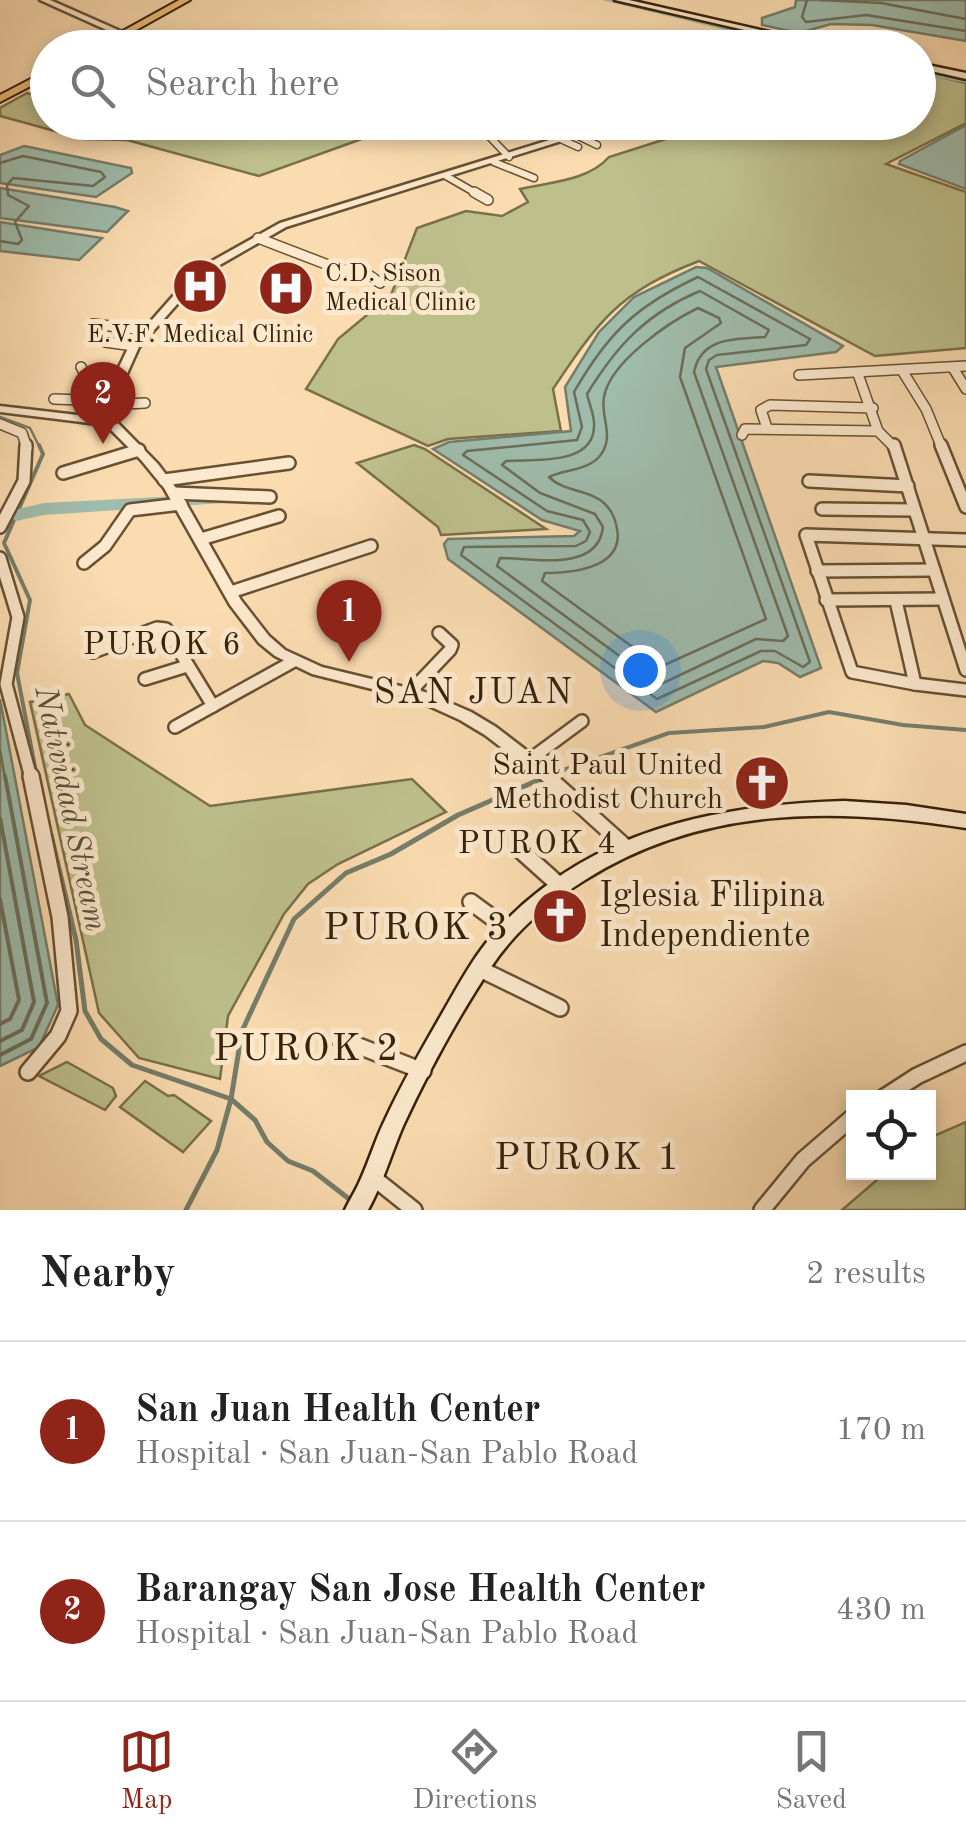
<!DOCTYPE html>
<meta charset="utf-8">
<style>
:root{--surface:#fff;--page:#f2f2f2;--text:#222;--muted:#767676;--line:#e0e0e0;--accent:#8f2418}
body{margin:0;font-family:"Old Standard TT",serif;background:var(--page);color:var(--text)}
.controls{position:absolute;right:30px;bottom:30px;display:grid;overflow:hidden;border-radius:0px;box-shadow:0 5px 15px #0003}
.controls button{width:90px;height:90px;display:grid;place-items:center;padding:0;border:0;border-bottom:2px solid var(--line);background:var(--surface);color:var(--text);font:50px sans-serif}
.you{position:absolute;left:640px;top:670px;width:35px;height:35px;margin:-25px;border:8px solid #fff;border-radius:50%;background:#1a73e8;box-shadow:0 0 0 15px #1a73e833}
.badge{display:grid;place-items:center;width:65px;height:65px;border-radius:50%;background:var(--accent);color:#fff;font-size:32px;font-weight:700}
.pin{position:absolute;translate:-50% -82px;filter:drop-shadow(0 2px 5px #0008)}
.pin::after{content:'';position:absolute;top:52px;width:35px;height:30px;background:inherit;clip-path:polygon(0 0,100% 0,50% 100%)}
.list{margin:0;padding:0;list-style:none}
h2{display:flex;justify-content:space-between;align-items:center;height:130px;margin:0;padding:0 40px;font-size:42px}
h2 small{font-size:32px;font-weight:400;color:var(--muted)}
.list li{display:grid;grid-template-columns:65px 1fr auto;gap:30px;align-items:center;box-sizing:border-box;height:180px;padding:0 40px;border-top:2px solid var(--line)}
.list b{display:block;font-size:38px;white-space:nowrap}
.list p{margin:0;font-size:32px;white-space:nowrap;color:var(--muted)}
.list em{font-size:32px;font-style:normal;color:var(--muted)}
.icon{flex:none;width:55px;height:55px;fill:none;stroke:currentColor;stroke-width:2;stroke-linecap:round;stroke-linejoin:round}
.map{position:relative;flex:none;width:966px;height:1210px;overflow:hidden}
.search{position:absolute;background:var(--surface);box-shadow:0 5px 15px #0003;left:30px;right:30px;top:30px;height:110px;display:flex;align-items:center;gap:25px;box-sizing:border-box;padding:0 35px;border-radius:55px;color:var(--muted);font-size:38px}
.sheet{height:490px;background:var(--surface)}
nav{display:flex;justify-content:space-around;align-items:center;box-sizing:border-box;height:140px;border-top:2px solid var(--line);background:var(--surface);font-size:28px;color:var(--muted)}
nav a{display:grid;justify-items:center;gap:5px}
nav .on{color:var(--accent)}
.map>svg:first-child{display:block}
.green{fill:#bec08c;stroke:#7a704a;stroke-width:2.5}
.water{fill:#9fbcac;stroke:#757e6b;stroke-width:2.5}
.lines{fill:none;stroke-linecap:round;stroke-linejoin:round}
.shore-far1{stroke:#6b6e5a;stroke-width:2.5}
.shore{stroke:#6b6e5a;stroke-width:4}
.stream-far2{stroke:#757e6b;stroke-width:2.5}
.stream-far1{stroke:#757e6b;stroke-width:4}
.stream{stroke:#757e6b;stroke-width:5}
.river{fill:#9fbcac;fill-rule:evenodd}
.minor-far3-casing{stroke:#685033;stroke-width:9}
.minor-far2-casing{stroke:#685033;stroke-width:12}
.minor-far1-casing{stroke:#685033;stroke-width:16}
.minor-casing{stroke:#685033;stroke-width:20}
.tertiary-casing{stroke:#685033;stroke-width:5}
.secondary-casing{stroke:#372109;stroke-width:5}
.trunk-casing{stroke:#372109;stroke-width:4}
.minor-far3{stroke:#fce8cc;stroke-width:6}
.minor-far2{stroke:#fce8cc;stroke-width:9}
.minor-far1{stroke:#fce8cc;stroke-width:11}
.minor{stroke:#fce8cc;stroke-width:15}
.tertiary{fill:#fce8cc;fill-rule:evenodd}
.secondary{fill:#fce8cc;fill-rule:evenodd}
.trunk{fill:#eebe78;fill-rule:evenodd}
.labels{text-anchor:middle;dominant-baseline:central;stroke-width:10;stroke-linejoin:round;paint-order:stroke}
.far-poi-label{font-size:25px;fill:#372109;stroke:#fce8cc;text-anchor:start}
.poi-label{font-size:30px;fill:#372109;stroke:#fce8cc;text-anchor:end}
.neighbourhood-label{font-size:32px;letter-spacing:2.5px;fill:#372109;stroke:#fce8cc}
.water-label{font-size:32px;font-style:italic;fill:#56503a;stroke:#fce8cc}
.quarter-label{font-size:35px;letter-spacing:2.5px;fill:#372109;stroke:#fce8cc}
.near-poi-label{font-size:35px;fill:#372109;stroke:#fce8cc;text-anchor:start}
.near-neighbourhood-label{font-size:38px;letter-spacing:2.5px;fill:#372109;stroke:#fce8cc}
</style>
<div class="map">
<svg width="966" height="1210" viewBox="0 0 966 1210">
<rect width="100%" height="100%" fill="#fbdcb1"/>
<filter id="stains"><feTurbulence type="fractalNoise" baseFrequency=".002" numOctaves="4"/><feColorMatrix values="0 0 0 0 .2 0 0 0 0 .09 0 0 0 0 .02 0 0 0 .5 -.17"/></filter>
<radialGradient id="worn" r=".72"><stop offset=".6" stop-color="#630" stop-opacity="0"/><stop offset="1" stop-color="#630" stop-opacity=".3"/></radialGradient>
<g class="green">
<path d="M936,76L966,83V123L886,164L966,192V348L875,356L699,261C619,292 599,320 553,389L561,431L448,439L428,446L306,389L338,339L391,295L417,228L466,211L502,216L528,202L520,189C550,182 588,181 609,157L716,123L918,122L919,87Z"/>
<path d="M27,93L47,99L48,122L406,123L259,176L127,140L84,139L0,116V108Z"/>
<path d="M414,445L425,449L546,529L441,535L438,527L357,463Z"/>
<path d="M69,694L85,725L210,806L412,779L446,812L338,864L308,884L284,914L228,1016L220,1079L139,1058L99,1013L30,702Z"/>
<path d="M67,1062L113,1088L116,1096L105,1110L39,1076Z"/>
<path d="M145,1081L168,1096L174,1095L211,1121L183,1152L120,1107Z"/>
<path d="M966,1122V1210H842L885,1173L928,1172L929,1138Z"/>
</g>
<g class="water">
<path d="M796,0H966V41L872,25L831,24L799,33L762,25V18L795,7Z"/>
<path d="M966,125V189L899,164L900,161Z"/>
<path d="M24,146L131,168L132,173L96,197L0,183V155Z"/>
<path d="M0,188L115,207L128,211L107,232L0,218Z"/>
<path d="M0,222L102,238L79,260L0,251Z"/>
<path d="M696,267L707,268L843,346L836,352L716,367L821,668L800,677L778,663L763,661L656,712L448,559L444,544L448,539L574,536L580,531L542,520L433,449L449,442L571,431L565,387L599,332L634,297Z"/>
<path d="M0,699L58,1005L39,1047L0,1066Z"/>
</g>
<g class="lines">
<g class="shore-far1">
<path d="M807,0L802,17L806,22L866,15L966,31"/>
<path d="M820,0L881,3L966,19"/>
<path d="M0,163L23,156L101,172L105,177L93,186L13,178L7,185L8,195L29,206L15,222L22,240L18,244L0,241"/>
<path d="M698,277L810,339L806,345L717,355L709,360L706,369L810,662L803,667L775,651H761L657,699L461,555L464,547L576,546L586,541L590,532L583,520L547,511L463,455L467,451L577,440L582,427L574,392C608,333 636,306 698,277Z"/>
<path d="M700,291L769,330L765,337C735,339 701,337 694,372L788,636L783,641L756,639L659,685L497,566L500,558C533,558 598,573 603,527L595,514L540,493L502,465L506,461C533,459 594,466 594,426C595,416 589,404 587,394C617,345 647,313 700,291Z"/>
<path d="M698,308L719,318L721,323L685,348L680,377L766,619L660,667L542,581L545,573C575,573 628,567 616,524C614,516 611,510 605,504C590,489 565,493 549,477C565,469 586,471 599,457C616,437 600,418 604,397C610,362 669,322 698,308Z"/>
<path d="M0,750L5,778"/>
</g>
<g class="shore">
<path d="M0,818L34,1002L22,1030L0,1041"/>
<path d="M0,899L19,1000L10,1019L0,1024"/>
<path d="M0,1055L31,1039L47,1003L5,776"/>
</g>
<path class="stream-far2" d="M0,417L30,428L40,448"/>
<g class="stream-far1">
<path d="M36,772L17,673L30,600L4,543L43,454L39,445"/>
<path d="M552,774L669,733L764,727L829,712L903,725L966,730"/>
</g>
<g class="stream">
<path d="M51,835L76,940L85,1011L101,1039L132,1065L231,1099L255,1120L267,1142L288,1161L313,1171L353,1202"/>
<path d="M186,1210L217,1150L231,1099L242,1031L294,919L346,873L391,854L458,815L543,778"/>
</g>
<g class="river">
<path d="M602,0H620L821,48H800Z"/>
<path d="M918,67L966,77V83L918,74Z"/>
<path d="M218,494L224,495L227,499L224,503L44,515L16,521L7,515L9,511L44,503Z"/>
</g>
<g class="minor-far3-casing">
<g id="minor-far3">
<path d="M123,34L173,48"/>
<path d="M454,122L486,133L509,157"/>
<path d="M532,126L578,147"/>
<path d="M562,128L597,145"/>
<path d="M494,162L534,178"/>
<path d="M446,176L479,195"/>
</g>
</g>
<g class="minor-far2-casing">
<g id="minor-far2">
<path d="M474,192L488,200"/>
<path d="M258,238L336,268L370,276L380,283"/>
<path d="M93,324L145,330"/>
<path d="M105,342L134,346"/>
<path d="M81,367L86,376L118,377"/>
<path d="M953,368L966,389"/>
<path d="M903,372L926,409L942,448"/>
<path d="M858,374L878,431L895,448"/>
<path d="M799,375L966,366"/>
<path d="M54,399L108,401"/>
<path d="M107,405L145,403"/>
<path d="M0,424L22,433L27,448"/>
<path d="M767,428L761,410L770,405L873,408"/>
<path d="M742,435L745,429L878,431"/>
</g>
</g>
<g class="minor-far1-casing">
<g id="minor-far1">
<path d="M894,445L966,670"/>
<path d="M941,445L966,507"/>
<path d="M63,473L139,450"/>
<path d="M164,480L289,463"/>
<path d="M809,481L908,486"/>
<path d="M174,493L270,497"/>
<path d="M822,509L913,510"/>
<path d="M0,527L24,481L26,445"/>
<path d="M201,539L279,516"/>
<path d="M0,558L18,617L6,684L31,778"/>
<path d="M84,563L105,546L130,510L181,504"/>
<path d="M817,571L934,570"/>
<path d="M231,592L371,546"/>
<path d="M826,600L943,599"/>
<path d="M896,601L915,684L852,672L806,535L966,540"/>
<path d="M93,652L157,628L166,629L213,706"/>
<path d="M145,679L187,666"/>
<path d="M915,684L966,690"/>
<path d="M409,693L450,650L452,645L439,633"/>
<path d="M175,727L294,661"/>
<path d="M528,761L582,721"/>
</g>
</g>
<g class="minor-casing">
<g id="minor">
<path d="M519,849L559,885"/>
<path d="M471,902L509,930"/>
<path d="M480,969L560,1008"/>
<path d="M338,1038L423,1071"/>
<path d="M28,1072L58,1036L69,1011L60,917L31,776"/>
<path d="M883,1098L917,1076L966,1053"/>
<path d="M375,1179L414,1210"/>
<path d="M762,1210L803,1160L854,1116"/>
</g>
</g>
<g class="tertiary-casing">
<g id="tertiary">
<path d="M40,0H50L127,34L120,36Z"/>
<path d="M608,122H622L286,227L204,274L139,347L113,405L116,421L158,464L182,496L241,600L269,636L285,650L322,667L425,692L471,712L496,727L543,763L631,842L633,846L631,850L625,852L619,850L532,771L485,735L460,720L416,700L312,674L275,656L259,643L230,605L164,488L141,460L106,425L0,412V406L103,418L101,405L129,346L196,270L280,223Z"/>
</g>
</g>
<g class="secondary-casing">
<g id="secondary">
<path d="M615,0H629L840,48H823Z"/>
<path d="M918,63L966,73V79L918,68Z"/>
<path d="M844,801L906,805L966,814V828C834,807 702,806 585,880C549,902 515,931 491,967C458,1017 428,1072 403,1126C391,1154 383,1183 368,1210H345C349,1201 355,1192 359,1183C369,1162 375,1140 385,1120C402,1083 423,1047 443,1012C459,984 475,954 497,930C589,830 716,805 844,801Z"/>
</g>
</g>
<g class="trunk-casing">
<g id="trunk">
<path d="M179,0H190L104,48H92Z"/>
<path d="M48,70V77L0,102V95Z"/>
</g>
</g>
<use href="#minor-far3" class="minor-far3"/>
<use href="#minor-far2" class="minor-far2"/>
<use href="#minor-far1" class="minor-far1"/>
<use href="#minor" class="minor"/>
<use href="#tertiary" class="tertiary"/>
<use href="#secondary" class="secondary"/>
<use href="#trunk" class="trunk"/>
</g>
<defs>
<g id="hospital-disc" transform="scale(2.875)"><circle r="9.5" fill="#8f2418" stroke="#fce8cc"/><path d="M-5-5h3v3.5h4V-5h3V5h-3V1.5h-4V5h-3Z" fill="#fff"/></g>
<g id="church-disc" transform="scale(2.875)"><circle r="9.5" fill="#8f2418" stroke="#fce8cc"/><path d="M-1.2-6h2.4v3.5h3.3v2.4h-3.3V6h-2.4V-.1h-3.3v-2.4h3.3Z" fill="#fff"/></g>
</defs>
<g fill-rule="evenodd">
<use href="#hospital-disc" x="200" y="286"/>
<use href="#hospital-disc" x="286" y="288"/>
<use href="#church-disc" x="762" y="783"/>
<use href="#church-disc" x="560" y="916"/>
</g>
<g class="labels">
<g class="far-poi-label">
<text x="325" y="274">C.D. Sison<tspan x="325" dy="29">Medical Clinic</tspan></text>
<text x="200" y="335" text-anchor="middle">E.V.F. Medical Clinic</text>
</g>
<g class="poi-label">
<text x="723" y="766">Saint Paul United<tspan x="723" dy="34">Methodist Church</tspan></text>
</g>
<g class="neighbourhood-label">
<text x="163" y="646">PUROK 6</text>
<text x="538" y="845">PUROK 4</text>
</g>
<g class="water-label">
<text transform="translate(69 809) rotate(78)">Natividad Stream</text>
</g>
<g class="quarter-label">
<text x="474" y="693">SAN JUAN</text>
</g>
<g class="near-poi-label">
<text x="599" y="896">Iglesia Filipina<tspan x="599" dy="40">Independiente</tspan></text>
</g>
<g class="near-neighbourhood-label">
<text x="417" y="929">PUROK 3</text>
<text x="307" y="1050">PUROK 2</text>
<text x="588" y="1159">PUROK 1</text>
</g>
</g>
<rect width="100%" height="100%" filter="url(#stains)"/>
<rect width="100%" height="100%" fill="url(#worn)"/>
</svg>
<div class="controls">
<button><svg class="icon" aria-label="locate" viewBox="0 0 24 24"><circle cx="12" cy="12" r="6"/><path d="M12 2v4M12 18v4M2 12h4M18 12h4"/></svg></button>
</div>
<div class="you"></div>
<div class="pin badge" style="left:349px;top:662px">1</div>
<div class="pin badge" style="left:103px;top:444px">2</div>
<div class="search"><svg class="icon" aria-label="search" viewBox="0 0 24 24"><circle cx="10" cy="10" r="6"/><path d="M15 15l6 6"/></svg>Search here</div>
</div>
<section class="sheet">
<h2>Nearby<small>2 results</small></h2>
<ul class="list">
<li><span class="badge">1</span><div><b>San Juan Health Center</b><p>Hospital · San Juan-San Pablo Road</p></div><em>170 m</em></li>
<li><span class="badge">2</span><div><b>Barangay San Jose Health Center</b><p>Hospital · San Juan-San Pablo Road</p></div><em>430 m</em></li>
</ul>
</section>
<nav>
<a class="on"><svg class="icon" aria-label="map" viewBox="0 0 24 24"><path d="M3 6l6-2 6 2 6-2v14l-6 2-6-2-6 2zM9 4v14M15 6v14"/></svg>Map</a>
<a><svg class="icon" aria-label="directions" viewBox="0 0 24 24"><path d="M12 3l9 9-9 9-9-9zM9 14v-3h6M13 9l2 2-2 2"/></svg>Directions</a>
<a><svg class="icon" aria-label="saved" viewBox="0 0 24 24"><path d="M7 4h10v16l-5-4-5 4z"/></svg>Saved</a>
</nav>
